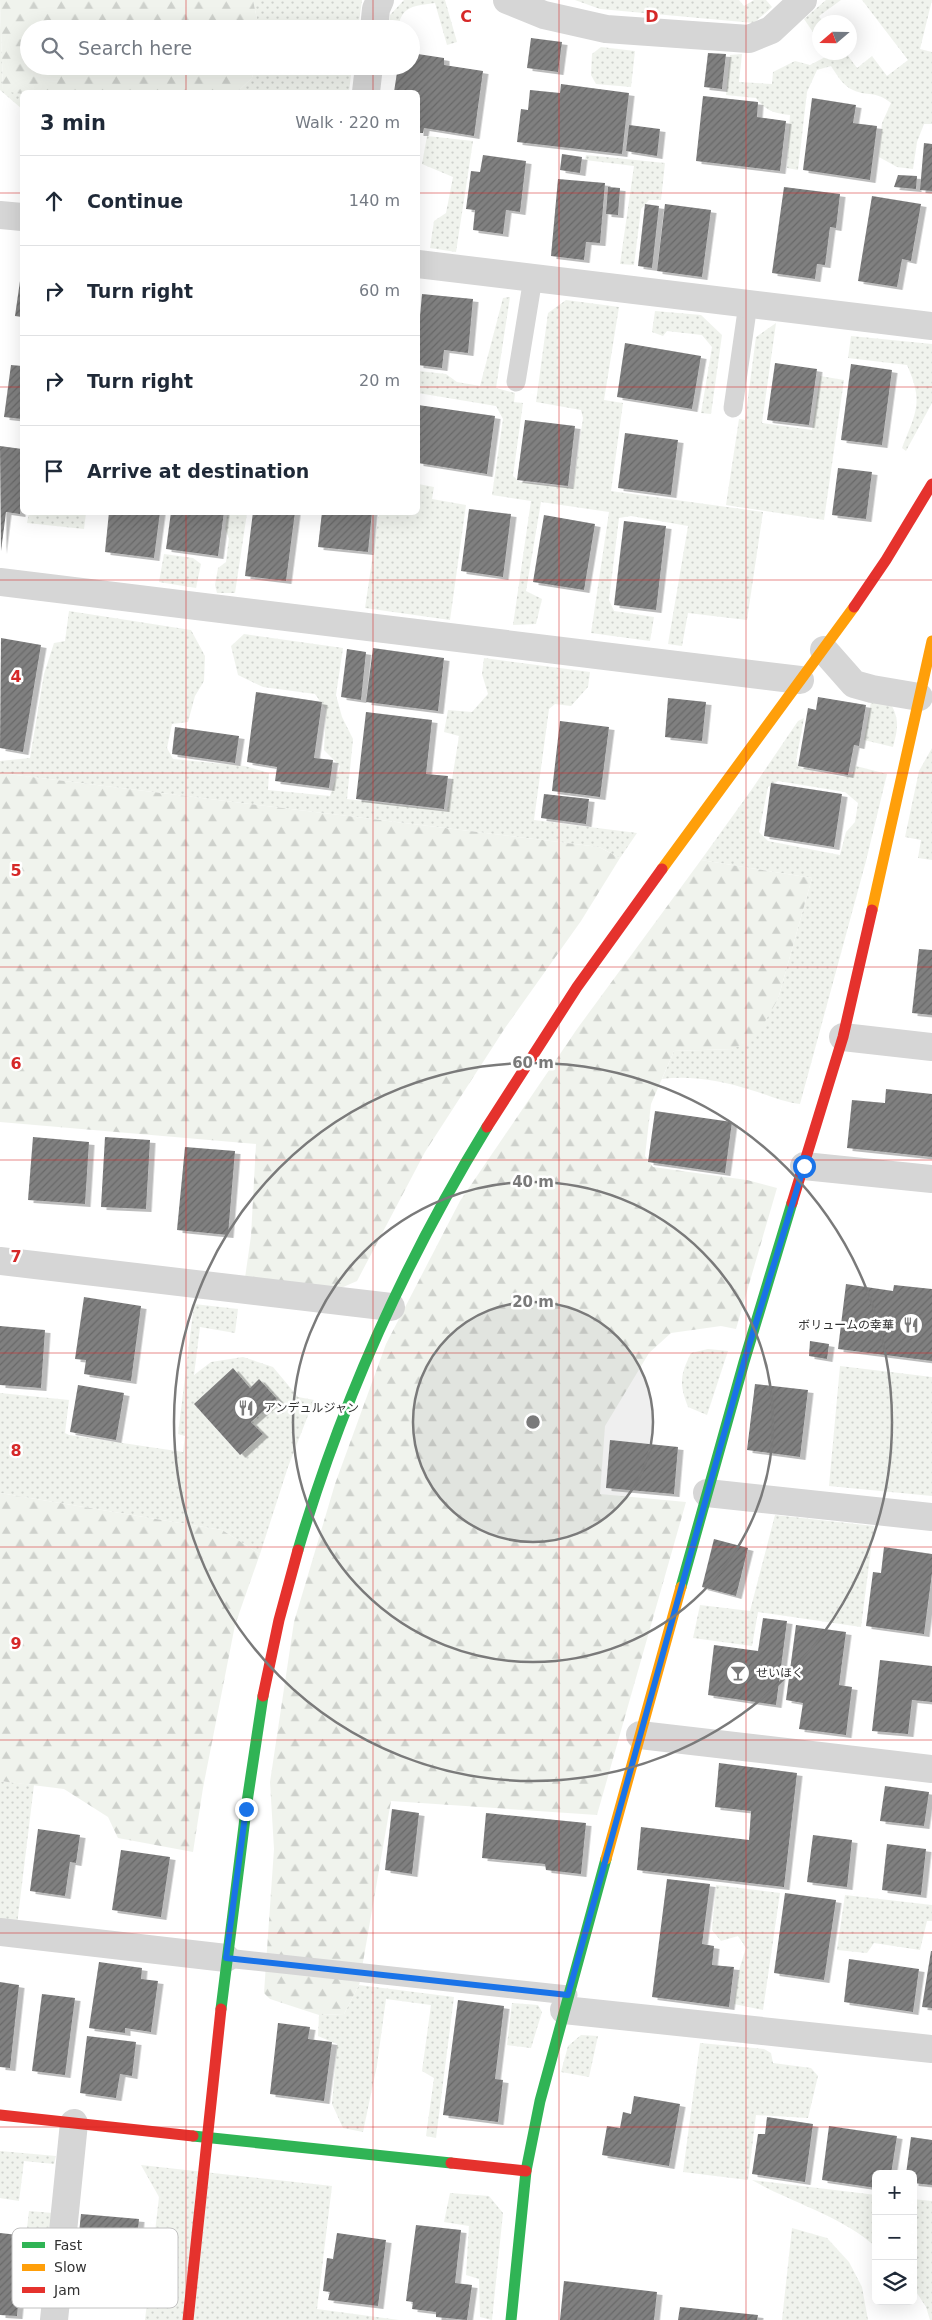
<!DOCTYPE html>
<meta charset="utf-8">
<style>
:root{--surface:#fff;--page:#f2f2f3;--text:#1f2937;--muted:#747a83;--line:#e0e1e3}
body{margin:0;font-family:"DejaVu Sans","Noto Sans JP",sans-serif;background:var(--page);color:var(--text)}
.controls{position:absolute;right:15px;bottom:15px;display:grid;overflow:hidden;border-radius:8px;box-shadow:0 5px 20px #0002}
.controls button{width:45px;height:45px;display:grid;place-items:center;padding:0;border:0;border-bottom:1px solid var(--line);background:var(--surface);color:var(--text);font:25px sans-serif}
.compass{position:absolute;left:812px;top:15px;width:45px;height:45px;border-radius:50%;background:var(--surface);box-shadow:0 5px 20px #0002;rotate:250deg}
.stop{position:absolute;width:15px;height:15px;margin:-11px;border:4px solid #1a73e8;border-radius:50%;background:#fff}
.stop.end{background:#1a73e8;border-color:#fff;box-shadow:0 1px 5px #0008}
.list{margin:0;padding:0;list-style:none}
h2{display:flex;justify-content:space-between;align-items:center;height:65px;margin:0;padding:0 20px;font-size:21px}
h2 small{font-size:16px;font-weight:400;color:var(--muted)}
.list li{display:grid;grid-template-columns:32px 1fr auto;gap:15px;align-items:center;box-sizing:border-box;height:90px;padding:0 20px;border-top:1px solid var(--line)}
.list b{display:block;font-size:19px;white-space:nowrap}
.list em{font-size:16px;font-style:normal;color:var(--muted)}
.icon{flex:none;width:28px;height:28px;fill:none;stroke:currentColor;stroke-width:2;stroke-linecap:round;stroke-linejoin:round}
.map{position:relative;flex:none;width:932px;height:2320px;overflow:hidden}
.search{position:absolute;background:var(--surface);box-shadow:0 5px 20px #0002;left:20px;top:20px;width:400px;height:55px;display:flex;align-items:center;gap:12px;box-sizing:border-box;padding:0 18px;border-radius:28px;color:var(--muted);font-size:19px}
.panel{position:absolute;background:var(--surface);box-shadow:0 5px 20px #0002;left:20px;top:90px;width:400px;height:425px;border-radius:8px}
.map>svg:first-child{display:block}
.grass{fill:url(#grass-dots);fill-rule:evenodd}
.forest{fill:url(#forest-firs)}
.building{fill:url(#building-hatch);filter:url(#shadow)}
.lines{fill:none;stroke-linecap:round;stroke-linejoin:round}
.lane{stroke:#d6d6d6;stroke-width:19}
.street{stroke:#d6d6d6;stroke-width:28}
.fast{stroke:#30b455;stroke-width:11}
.slow{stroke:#ff9f0a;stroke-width:11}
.jam{stroke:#e5322d;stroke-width:11}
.route{stroke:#1a73e8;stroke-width:6}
.grid{fill:none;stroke:#d62828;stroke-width:1;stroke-opacity:0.55}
.ring{fill:none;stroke:#7a7a7a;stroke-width:2.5}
.labels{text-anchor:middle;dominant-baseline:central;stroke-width:5;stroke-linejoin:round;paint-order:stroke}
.poi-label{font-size:12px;fill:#323232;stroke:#fff;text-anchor:start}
.key{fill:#fff;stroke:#c2c2c2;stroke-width:1}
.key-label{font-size:14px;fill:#323232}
.grid-label{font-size:16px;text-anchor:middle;font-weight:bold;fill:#d62828;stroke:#fff;stroke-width:5;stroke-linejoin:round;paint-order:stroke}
.centre{fill:#7a7a7a;stroke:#fff;stroke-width:2.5}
.ring-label{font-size:15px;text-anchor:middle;font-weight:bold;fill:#7a7a7a;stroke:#fff;stroke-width:5;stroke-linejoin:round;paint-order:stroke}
</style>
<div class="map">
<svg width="932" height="2320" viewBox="0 0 932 2320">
<defs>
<pattern id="grass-dots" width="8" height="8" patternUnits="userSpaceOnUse" patternTransform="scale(1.25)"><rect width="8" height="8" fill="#f0f3ed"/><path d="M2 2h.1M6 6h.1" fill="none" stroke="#ced1cc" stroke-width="1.8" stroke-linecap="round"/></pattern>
<pattern id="forest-firs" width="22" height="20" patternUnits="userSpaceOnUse" patternTransform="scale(1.25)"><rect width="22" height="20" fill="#f0f3ed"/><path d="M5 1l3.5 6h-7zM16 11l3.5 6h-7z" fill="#ced1cc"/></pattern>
<pattern id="building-hatch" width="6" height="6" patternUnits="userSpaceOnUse" patternTransform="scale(1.25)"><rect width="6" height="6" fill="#808080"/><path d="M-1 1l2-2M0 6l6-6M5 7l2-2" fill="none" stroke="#696969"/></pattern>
<filter id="shadow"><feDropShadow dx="5.5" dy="3" stdDeviation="0" flood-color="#0004"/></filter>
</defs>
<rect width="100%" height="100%" fill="#fff"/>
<g class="grass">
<path d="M0,0L3,90L22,94V109L0,90Z"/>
<path d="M253,0H362L358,29H259Z"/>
<path d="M404,0H445L457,42L447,45L435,3C415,6 401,5 398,29H388L390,15Z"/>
<path d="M575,0H739L744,6L754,0H766L772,7L754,23L600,9Z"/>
<path d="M826,0H841L819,16L823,22H820L819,41L804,19Z"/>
<path d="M862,0H932L920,49L932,52V124H924L917,142L913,169L897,167L879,157L882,123L891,103C875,90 868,97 853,90C843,86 837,75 831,66L817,70L807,92L798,170L787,168L790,115C774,113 766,111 756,98L726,95L730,55L742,54L739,82L772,84L773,72L795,61L810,65L829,55L828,52L846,53L857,68L872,56L887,76L908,60Z"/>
<path d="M601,47L635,51L631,87L596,84L591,75L592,54Z"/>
<path d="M255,66H352L349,92H237L252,78Z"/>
<path d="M427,136L473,141L456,252L430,248L434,221L446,213L453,177L422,164Z"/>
<path d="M586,155L665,163L661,200H649L641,209L634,265L620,264L634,166L585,160Z"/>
<path d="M510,297L496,388L515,393L514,402L523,403L513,476L520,482L573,488L583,418L581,410L536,402L548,313L566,300L619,307L604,400L623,403L611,491L763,512L747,620L688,613L682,646L668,644L688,526L631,516L619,518L609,600L614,611L654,617L650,641L591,633L609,512L541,502L526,591L542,599L536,624L513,625L531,501L492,495L503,419L496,406L418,393V371L446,374L457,382L480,386L503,298Z"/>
<path d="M655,311L701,315L722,335L711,414L701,413L712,347L702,335L667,331L663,336L652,332Z"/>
<path d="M776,323L762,423L812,430L820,376L844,380L824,520L726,505L739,419L745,420L756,337Z"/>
<path d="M851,336L932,344V403L906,451L902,448C916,412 924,403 907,365L848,358Z"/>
<path d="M418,484L434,487L432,499L466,505L450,620L365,608L379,513L418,512Z"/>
<path d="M29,513H86L84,529L27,523Z"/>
<path d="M227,513H247L235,593H217L215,585L218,568L226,562L229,538L225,529Z"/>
<path d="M164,554L193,558L201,564L196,588L159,582Z"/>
<path d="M69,611L191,630L205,656L204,681L195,696L188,722L172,724L167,748L173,759L245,766L269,773L268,790L330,796L340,766L324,750L326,710L315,694L263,687L238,675L231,646L244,634L343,648L336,695L342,717L353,739L347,799L447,811L459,736L444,732L448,710L472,712L488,694L482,674L484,658L590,672L588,687L571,706L555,704L549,709L534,820L637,833L620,858L599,847L0,773V761L30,758L44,674L54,643L65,641Z"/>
<path d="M871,702L892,706C900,721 897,732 893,747L864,740Z"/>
<path d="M804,718L796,761L801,768L843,777L852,775L856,766L887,774L866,861L800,1104C782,1102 768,1095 751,1090C723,1081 691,1075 662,1079L674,1051L732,1049L778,999L812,878L701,860L752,789L798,721ZM778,781L845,792L858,803L855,822L846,832L840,855L768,841L759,832L768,787Z"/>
<path d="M932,748V860L918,858L921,840L905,837L919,771Z"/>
<path d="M194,1304L238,1309L235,1333L200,1327L194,1375L211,1362L243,1357L273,1367L298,1397L314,1400L288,1467L260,1554L222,1530L0,1493V1393L69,1400L65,1433L69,1435L183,1452L185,1436L178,1434ZM233,1369L250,1388L277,1399L251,1422L263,1434L240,1455L194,1404Z"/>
<path d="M708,1349L728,1351L707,1415L688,1407C679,1384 680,1375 691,1353Z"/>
<path d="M840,1366L932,1377V1496L829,1486Z"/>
<path d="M775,1515L874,1526L861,1627L758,1612L752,1646L693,1638L700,1605L750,1611Z"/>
<path d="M0,1781L34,1785L17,1925L0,1923Z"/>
<path d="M716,1885L780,1893L763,2010L734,2004L739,1970L746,1948L738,1936L721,1941L712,1930Z"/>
<path d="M845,1895L932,1905V1921H927L920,1950L874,1943L867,1953L837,1950Z"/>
<path d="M359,1985L454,1997L436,2138L426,2136L434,2078L422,2071L431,2005L386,1999L377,2065L363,2132L343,2128L332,2104L337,2044L318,2036L319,2015L344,2014Z"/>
<path d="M512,2003L538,2005L542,2012L531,2048L507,2045Z"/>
<path d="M581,2035L598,2036L589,2077L561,2072L568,2046Z"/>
<path d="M700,2043L764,2049L771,2053L773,2063L811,2068L818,2076L808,2118L756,2115L748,2180L683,2172Z"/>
<path d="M0,2151L56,2156L54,2164L24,2161L19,2201L0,2198Z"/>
<path d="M141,2165L332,2186L317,2309L399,2320H145L159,2197Z"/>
<path d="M752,2180L876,2195V2247C842,2216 792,2203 752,2180Z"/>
<path d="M450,2193L489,2196L503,2213L492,2320L480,2317L479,2279L466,2275L469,2226L444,2222Z"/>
<path d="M913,2199L932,2201V2320H930L926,2307L913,2287Z"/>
<path d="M29,2211L53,2213L43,2307L38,2302L42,2236L27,2228Z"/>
<path d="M792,2228L827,2238L849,2262L862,2287L868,2320H782Z"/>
</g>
<g class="forest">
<path d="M0,0H253L259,29H29V66H255L252,78L237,92L22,94L3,91Z"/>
<path d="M0,773L599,847L620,858L581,921L505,1028L425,1152L357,1281L341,1288L245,1278L251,1236L256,1144L0,1122Z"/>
<path d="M701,860L812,878L778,999L755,1039L732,1049L674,1051L651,1104L645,1156L653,1167L747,1180L777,1188L736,1329L721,1326L671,1333L649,1353L605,1426L600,1494L686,1502L597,1815L391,1801L359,1985L344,2014L319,2015L270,1999L264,1993L274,1849L270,1782L294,1622L335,1484L386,1344L460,1201L577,1029Z"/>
<path d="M0,1493L222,1530L260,1554L235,1625L203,1788L193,1852L118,1838L108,1817L64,1789L0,1781Z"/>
</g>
<g class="building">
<path d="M531,38L562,42L558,72L527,68Z"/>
<path d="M411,53L444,58V65L483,71L474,136L424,128L423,133H418V92H394L398,66H411Z"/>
<path d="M708,53L726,54L722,89L704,87Z"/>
<path d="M561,84L629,93L622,154L517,142L521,109L528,110L530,90L560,93Z"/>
<path d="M703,96L758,102L757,117L786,121L780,171L696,161Z"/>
<path d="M812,98L856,105L853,123L877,126L870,180L803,170Z"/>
<path d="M629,125L660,129L657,156L626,151Z"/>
<path d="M924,143L932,144V191L920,190Z"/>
<path d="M562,154L582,157L580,173L560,170Z"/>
<path d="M483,155L526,161L520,212L506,210L503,234L473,230L475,210L466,209L471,171L480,172Z"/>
<path d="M898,175L917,176L916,189L894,187Z"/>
<path d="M558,179L605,183L600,243L586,242L584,260L551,256Z"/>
<path d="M608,187L620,188L618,215L606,214Z"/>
<path d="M784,187L840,194L836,228L830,227L825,265L817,264L815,279L772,273Z"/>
<path d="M872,196L921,204L911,261L902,259L897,287L858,281Z"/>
<path d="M645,204L659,206L652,268L638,266Z"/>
<path d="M665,204L711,210L702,277L657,271Z"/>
<path d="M21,274H22V317L15,316Z"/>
<path d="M422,294L473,299L468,353L444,350L442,368L418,365V338Z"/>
<path d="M625,343L701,356L692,409L617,397Z"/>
<path d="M775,363L817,369L809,425L767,420Z"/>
<path d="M851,364L892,370L882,445L841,440Z"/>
<path d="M11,365L22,366V419L4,417Z"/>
<path d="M418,405L495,416L487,474L418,463Z"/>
<path d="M525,420L575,426L568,486L517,480Z"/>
<path d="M625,433L678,440L671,495L618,488Z"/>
<path d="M0,446L22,449V490L20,514L6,512L1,551Z"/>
<path d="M838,468L872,472L866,519L832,515Z"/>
<path d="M469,509L511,514L503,577L461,571Z"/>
<path d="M109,512H160L154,558L105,552Z"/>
<path d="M171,512H224L218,556L166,549Z"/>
<path d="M253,512H295L286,581L245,576Z"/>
<path d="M322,512H372L368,552L318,547Z"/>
<path d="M544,515L595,524L584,590L533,582Z"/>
<path d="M624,521L666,526L656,610L614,605Z"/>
<path d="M1,638L41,645L23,752L0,748Z"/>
<path d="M373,648L444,658L438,711L366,702Z"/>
<path d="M347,649L366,652L361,700L341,697Z"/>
<path d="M256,692L322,702L314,758L333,760L329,788L275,781L277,767L247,762Z"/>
<path d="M818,697L866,705L859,746L854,745L848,775L798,766L808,708L816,710Z"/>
<path d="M668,698L706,702L702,741L665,737Z"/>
<path d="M366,712L432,720L426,774L448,776L444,809L356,799Z"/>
<path d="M560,721L609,727L600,797L552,791Z"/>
<path d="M175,727L239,736L235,763L172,754Z"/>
<path d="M771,783L842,794L834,847L764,836Z"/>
<path d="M544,794L589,799L586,824L541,818Z"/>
<path d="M919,949L932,950V1015L912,1013Z"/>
<path d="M886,1089L932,1094V1157L847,1148L852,1100L885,1103Z"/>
<path d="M655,1111L732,1122L725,1173L648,1162Z"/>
<path d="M33,1137L89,1142L85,1204L28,1200Z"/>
<path d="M105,1137L150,1140L146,1209L101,1207Z"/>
<path d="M185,1147L235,1151L228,1235L177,1230Z"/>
<path d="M846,1284L893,1291L894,1285L932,1289V1361L838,1349Z"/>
<path d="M84,1297L141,1306L131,1381L84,1374L86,1360L75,1359Z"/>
<path d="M0,1326L45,1330L41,1388L0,1385Z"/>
<path d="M810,1341L829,1344L827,1359L809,1356Z"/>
<path d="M233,1368L250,1388L259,1379L277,1399L251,1422L263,1434L240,1455L194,1404Z"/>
<path d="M755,1384L808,1390L800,1457L747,1450Z"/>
<path d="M78,1385L124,1393L116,1440L70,1432Z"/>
<path d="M610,1440L678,1447L674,1494L606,1488Z"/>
<path d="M714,1539L748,1548L736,1596L702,1587Z"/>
<path d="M884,1547L932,1554V1573L924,1634L866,1626L873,1572L881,1573Z"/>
<path d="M763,1618L787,1621L776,1705L708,1695L714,1645L758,1651Z"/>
<path d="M796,1625L846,1632L839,1685L852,1687L846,1735L799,1729L803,1703L786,1700Z"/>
<path d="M880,1660L932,1666V1702L912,1700L908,1734L872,1731Z"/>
<path d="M719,1763L797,1773L784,1887L637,1870L641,1827L749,1840L751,1811L715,1807Z"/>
<path d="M885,1786L929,1792L924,1826L880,1821Z"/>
<path d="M392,1809L419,1813L412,1874L385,1870Z"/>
<path d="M486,1813L586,1823L581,1874L546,1870L545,1864L482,1858Z"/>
<path d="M38,1829L80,1835L76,1863L70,1862L65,1896L30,1891Z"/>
<path d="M813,1835L852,1840L847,1887L807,1882Z"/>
<path d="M887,1844L926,1849L921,1895L882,1890Z"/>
<path d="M121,1850L170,1857L161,1917L112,1910Z"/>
<path d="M667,1879L710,1884L702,1944L714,1946L712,1965L734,1967L729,2007L652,1997Z"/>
<path d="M785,1893L836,1900L824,1980L774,1973Z"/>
<path d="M931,1951H932V2008L922,2007Z"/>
<path d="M849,1959L919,1969L913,2012L844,2002Z"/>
<path d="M99,1962L142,1968L141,1979L158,1981L151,2032L125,2028V2033L89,2028Z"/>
<path d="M0,1982L19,1985L10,2068L0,2067Z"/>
<path d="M42,1994L75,1998L65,2075L32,2071Z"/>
<path d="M458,2000L504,2006L495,2079L503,2080L498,2122L443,2115Z"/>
<path d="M278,2023L310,2027L308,2039L332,2042L324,2101L270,2094Z"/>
<path d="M87,2036L136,2042L132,2076L120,2074L116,2098L80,2093Z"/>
<path d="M634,2096L680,2104L669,2166L602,2155L607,2126L620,2128L623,2112L631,2114Z"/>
<path d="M767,2117L813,2124L805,2182L752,2174L758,2134H765Z"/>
<path d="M829,2126L897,2136L891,2174H876V2188L822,2180Z"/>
<path d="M911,2137L932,2140V2185L913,2183V2174H906Z"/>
<path d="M81,2214L139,2219L134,2269L76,2262Z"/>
<path d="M416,2225L461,2230L455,2283L472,2285L467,2320L436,2317V2312L412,2309L413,2302L406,2301Z"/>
<path d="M0,2233L37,2237L34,2274L21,2273L17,2316L0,2315Z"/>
<path d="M337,2233L386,2240L378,2306L328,2300L330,2292L323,2291L327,2258L333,2259Z"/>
<path d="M564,2281L657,2292L654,2320H560Z"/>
<path d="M680,2307L758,2315L757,2320H678Z"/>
</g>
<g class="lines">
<g class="lane">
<path d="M516,382L533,278"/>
<path d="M733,408L748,304"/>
<path d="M226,1958L568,1995"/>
</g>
<g class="street">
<path d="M507,0L544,15L606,29L749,39L771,30L803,0"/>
<path d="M374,29L376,9L380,0"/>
<path d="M366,92L369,66"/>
<path d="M0,215L22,217"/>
<path d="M418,264L932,326"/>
<path d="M0,582L800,680"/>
<path d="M824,650L854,684L872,689L919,697"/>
<path d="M843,1037L932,1047"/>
<path d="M804,1166L932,1179"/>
<path d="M0,1261L391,1307"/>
<path d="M707,1493L932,1517"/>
<path d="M640,1735L932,1769"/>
<path d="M0,1932L226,1958"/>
<path d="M564,2010L932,2049"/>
<path d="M54,2320L74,2123"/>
</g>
<g class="fast">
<path d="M298,1550C342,1401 406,1259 487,1127"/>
<path d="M681,1587L744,1362L792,1203"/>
<path d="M221,2009L247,1802L263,1696"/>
<path d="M193,2136L451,2163"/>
<path d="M511,2320L526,2171L540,2101L606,1859"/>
</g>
<g class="slow">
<path d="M662,869L854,607"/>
<path d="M872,910L932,641"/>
<path d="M606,1859L681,1587"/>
</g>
<g class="jam">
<path d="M854,607L886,560L932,484"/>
<path d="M487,1127L577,987L662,869"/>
<path d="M792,1203L843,1037L872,910"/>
<path d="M263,1696L279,1620L298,1550"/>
<path d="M0,2115L193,2136"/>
<path d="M451,2163L526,2171"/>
<path d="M188,2320L221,2009"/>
</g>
</g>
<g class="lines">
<path class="route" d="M246,1809L226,1958L568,1995L744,1362L804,1166"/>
</g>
<path class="grid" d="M186,0V29M373,0V29M559,0V2320M746,0V2320M186,66V92M373,66V92M0,193H22M418,193H932M0,387H22M418,387H932M186,512V2320M373,512V2320M0,580H932M0,773H932M0,967H932M0,1160H932M0,1353H932M0,1547H932M0,1740H932M0,1933H932M0,2127H932"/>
<circle cx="533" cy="1422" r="120" fill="#7a7a7a" fill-opacity=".12"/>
<g class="ring">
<circle cx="533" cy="1422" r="120"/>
<circle cx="533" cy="1422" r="240"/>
<circle cx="533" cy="1422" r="359"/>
</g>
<defs>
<g id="restaurant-ring" transform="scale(1.25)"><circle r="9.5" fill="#fff" stroke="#7a7a7a" stroke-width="1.5"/><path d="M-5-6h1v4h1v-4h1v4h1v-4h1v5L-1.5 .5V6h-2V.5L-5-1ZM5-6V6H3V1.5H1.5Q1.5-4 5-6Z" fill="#7a7a7a"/></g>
<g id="bar-ring" transform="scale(1.25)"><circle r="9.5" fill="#fff" stroke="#7a7a7a" stroke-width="1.5"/><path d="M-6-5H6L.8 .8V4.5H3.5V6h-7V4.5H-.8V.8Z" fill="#7a7a7a"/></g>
</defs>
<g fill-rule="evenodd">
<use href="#restaurant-ring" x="911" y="1325"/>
<use href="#restaurant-ring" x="246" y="1408"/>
<use href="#bar-ring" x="738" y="1673"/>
</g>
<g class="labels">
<g class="poi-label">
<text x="894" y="1325" text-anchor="end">ボリュームの幸華</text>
<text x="264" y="1408">アンデュルジャン</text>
<text x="756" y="1673">せいほく</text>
</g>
</g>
<rect x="12" y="2228" width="166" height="80" rx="8" class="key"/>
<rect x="22" y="2242" width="23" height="6" fill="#30b455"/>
<rect x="22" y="2264" width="23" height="7" fill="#ff9f0a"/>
<rect x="22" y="2287" width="23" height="6" fill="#e5322d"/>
<g class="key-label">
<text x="54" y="2250">Fast</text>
<text x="54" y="2272">Slow</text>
<text x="54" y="2295">Jam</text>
</g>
<g class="grid-label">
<text x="466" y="22">C</text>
<text x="652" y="22">D</text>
<text x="16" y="682">4</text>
<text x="16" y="876">5</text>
<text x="16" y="1069">6</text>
<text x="16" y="1262">7</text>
<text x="16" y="1456">8</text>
<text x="16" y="1649">9</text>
</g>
<circle cx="533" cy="1422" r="8" class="centre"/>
<g class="ring-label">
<text x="533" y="1068">60 m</text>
<text x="533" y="1187">40 m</text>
<text x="533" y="1307">20 m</text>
</g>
</svg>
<div class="controls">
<button>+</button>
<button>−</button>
<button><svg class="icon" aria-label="layers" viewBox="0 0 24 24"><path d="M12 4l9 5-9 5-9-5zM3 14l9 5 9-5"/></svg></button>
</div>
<svg class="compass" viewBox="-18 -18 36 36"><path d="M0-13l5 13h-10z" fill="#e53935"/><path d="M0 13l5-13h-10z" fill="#747a83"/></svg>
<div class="stop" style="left:804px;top:1166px"></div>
<div class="stop end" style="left:246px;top:1809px"></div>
<div class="search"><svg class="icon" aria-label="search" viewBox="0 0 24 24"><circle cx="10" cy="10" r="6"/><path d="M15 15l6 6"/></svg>Search here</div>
<section class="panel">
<h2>3 min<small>Walk · 220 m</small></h2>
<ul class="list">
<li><svg class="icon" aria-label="ahead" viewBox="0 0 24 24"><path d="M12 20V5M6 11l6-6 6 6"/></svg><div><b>Continue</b></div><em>140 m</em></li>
<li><svg class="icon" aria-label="right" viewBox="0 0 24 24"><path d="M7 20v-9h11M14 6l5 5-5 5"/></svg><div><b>Turn right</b></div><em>60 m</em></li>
<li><svg class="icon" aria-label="right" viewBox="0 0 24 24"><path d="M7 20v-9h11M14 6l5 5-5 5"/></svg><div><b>Turn right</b></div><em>20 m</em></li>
<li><svg class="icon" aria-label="arrive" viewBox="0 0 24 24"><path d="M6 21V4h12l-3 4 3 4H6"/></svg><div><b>Arrive at destination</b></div></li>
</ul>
</section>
</div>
